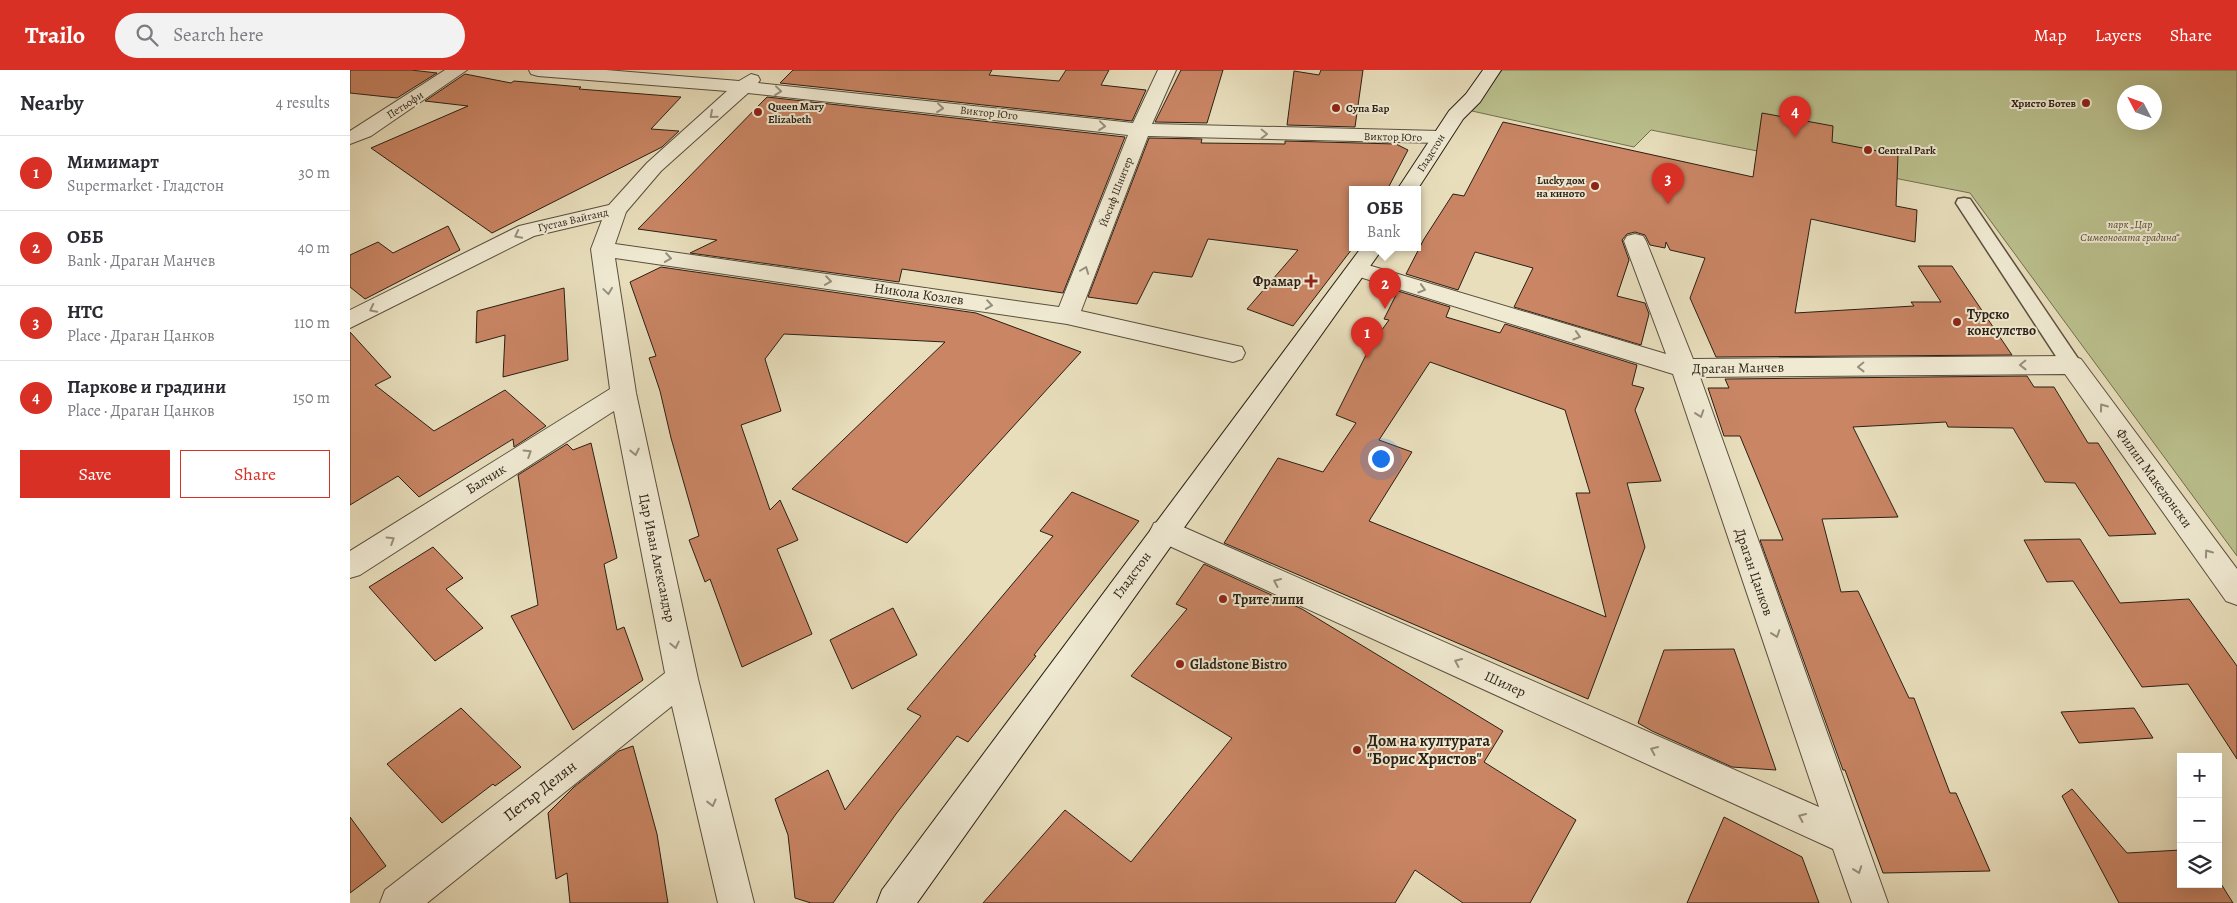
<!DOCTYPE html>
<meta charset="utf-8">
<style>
:root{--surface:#fff;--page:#f2f2f3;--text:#2b2b33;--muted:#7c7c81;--line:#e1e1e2;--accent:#d93025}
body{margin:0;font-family:Alegreya,serif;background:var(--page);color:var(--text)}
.controls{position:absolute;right:15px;bottom:15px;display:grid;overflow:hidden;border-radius:0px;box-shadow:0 5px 20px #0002}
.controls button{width:45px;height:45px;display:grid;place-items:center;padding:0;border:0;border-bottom:1px solid var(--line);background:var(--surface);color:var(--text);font:25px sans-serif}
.compass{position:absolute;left:1767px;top:15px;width:45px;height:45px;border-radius:50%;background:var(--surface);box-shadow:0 5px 20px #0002;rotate:311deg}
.you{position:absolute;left:1030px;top:388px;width:18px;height:18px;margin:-12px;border:4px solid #fff;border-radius:50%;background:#1a73e8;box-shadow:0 0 0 8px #1a73e833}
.badge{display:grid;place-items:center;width:32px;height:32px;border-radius:50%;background:var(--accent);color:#fff;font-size:16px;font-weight:700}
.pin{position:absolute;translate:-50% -41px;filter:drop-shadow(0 1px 2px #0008)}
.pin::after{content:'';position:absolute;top:26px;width:18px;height:15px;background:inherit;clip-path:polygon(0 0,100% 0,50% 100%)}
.popup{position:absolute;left:999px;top:116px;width:72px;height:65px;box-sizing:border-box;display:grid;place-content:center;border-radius:0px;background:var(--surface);filter:drop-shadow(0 1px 4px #0005);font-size:16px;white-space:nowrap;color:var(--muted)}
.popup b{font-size:19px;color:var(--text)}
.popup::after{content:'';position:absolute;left:50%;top:100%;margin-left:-10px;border:10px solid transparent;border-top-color:var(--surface)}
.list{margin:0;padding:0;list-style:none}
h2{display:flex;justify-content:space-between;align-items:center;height:65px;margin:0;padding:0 20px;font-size:21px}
h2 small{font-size:16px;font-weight:400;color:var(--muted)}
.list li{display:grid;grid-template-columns:32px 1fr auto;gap:15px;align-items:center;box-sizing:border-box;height:75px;padding:0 20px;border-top:1px solid var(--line)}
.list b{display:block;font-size:19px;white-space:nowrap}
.list p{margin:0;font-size:16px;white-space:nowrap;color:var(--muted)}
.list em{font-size:16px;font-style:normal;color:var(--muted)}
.actions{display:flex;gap:10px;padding:15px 20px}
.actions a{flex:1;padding:11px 0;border:1px solid var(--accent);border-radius:0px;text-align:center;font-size:18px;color:var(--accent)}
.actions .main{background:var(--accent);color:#fff}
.icon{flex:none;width:28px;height:28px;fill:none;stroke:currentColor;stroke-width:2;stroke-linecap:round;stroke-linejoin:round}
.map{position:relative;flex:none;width:1887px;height:833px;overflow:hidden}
header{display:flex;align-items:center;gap:30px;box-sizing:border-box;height:70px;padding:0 25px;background:var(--accent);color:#fff}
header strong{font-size:24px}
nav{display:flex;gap:28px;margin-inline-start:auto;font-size:18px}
.search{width:350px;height:45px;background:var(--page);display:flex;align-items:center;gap:12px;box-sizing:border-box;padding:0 18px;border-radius:28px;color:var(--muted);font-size:19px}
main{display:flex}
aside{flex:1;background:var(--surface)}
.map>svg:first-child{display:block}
.green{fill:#bac08d;stroke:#727050;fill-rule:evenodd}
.building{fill:#c98564;stroke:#2a1f14;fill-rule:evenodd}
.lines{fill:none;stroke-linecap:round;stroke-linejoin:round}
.service-casing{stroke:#5a4f3e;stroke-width:3}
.minor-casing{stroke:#5a4f3e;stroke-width:2}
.secondary-casing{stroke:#2a1f14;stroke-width:2}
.service{fill:#f0ead3;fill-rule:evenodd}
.minor{fill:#f0ead3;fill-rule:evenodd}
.secondary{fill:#f0ead3;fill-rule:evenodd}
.oneway{stroke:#978f7d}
.poi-dot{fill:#8f2418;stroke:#f0ead3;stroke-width:2}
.labels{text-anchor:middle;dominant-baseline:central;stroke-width:4;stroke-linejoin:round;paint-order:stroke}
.far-poi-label{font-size:11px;font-weight:bold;fill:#2a1f14;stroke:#f0ead3;text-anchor:start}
.far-street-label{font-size:11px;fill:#2a1f14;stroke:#f0ead3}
.far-park-label{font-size:11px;font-style:italic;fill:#554f38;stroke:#f0ead3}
.poi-label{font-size:14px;font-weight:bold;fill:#2a1f14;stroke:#f0ead3;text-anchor:start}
.street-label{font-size:14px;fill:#2a1f14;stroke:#f0ead3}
.near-poi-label{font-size:16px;font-weight:bold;fill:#2a1f14;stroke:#f0ead3;text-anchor:start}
.near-street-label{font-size:16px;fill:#2a1f14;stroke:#f0ead3}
</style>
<header>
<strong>Trailo</strong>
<div class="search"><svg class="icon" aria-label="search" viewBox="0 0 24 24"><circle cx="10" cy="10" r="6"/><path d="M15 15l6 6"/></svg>Search here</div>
<nav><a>Map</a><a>Layers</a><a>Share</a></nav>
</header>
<main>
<aside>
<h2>Nearby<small>4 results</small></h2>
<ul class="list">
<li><span class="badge">1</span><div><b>Мимимарт</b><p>Supermarket · Гладстон</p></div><em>30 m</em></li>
<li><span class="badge">2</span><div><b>ОББ</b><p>Bank · Драган Манчев</p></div><em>40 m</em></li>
<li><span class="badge">3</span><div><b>НТС</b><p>Place · Драган Цанков</p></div><em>110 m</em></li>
<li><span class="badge">4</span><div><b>Паркове и градини</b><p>Place · Драган Цанков</p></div><em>150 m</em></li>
</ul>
<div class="actions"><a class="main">Save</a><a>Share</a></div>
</aside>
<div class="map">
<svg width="1887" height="833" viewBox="0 0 1887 833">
<rect width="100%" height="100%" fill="#e8debc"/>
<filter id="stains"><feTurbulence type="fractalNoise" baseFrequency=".004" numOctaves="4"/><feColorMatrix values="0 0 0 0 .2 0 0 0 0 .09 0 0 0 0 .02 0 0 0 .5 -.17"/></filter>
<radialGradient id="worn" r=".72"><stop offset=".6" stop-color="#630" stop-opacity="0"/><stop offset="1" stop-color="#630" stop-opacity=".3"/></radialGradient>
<path class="green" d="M1152,0H1887V486L1620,123L1301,60L1284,77L1122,41ZM1774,22H1804V52H1774Z"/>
<g class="building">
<path d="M0,0H61L87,3L47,28L0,23Z"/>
<path d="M443,0H642L639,5L709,11L716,0H759L751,15L796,20L782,51L430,13Z"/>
<path d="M831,0H873L857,53L805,52Z"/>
<path d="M971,0H1013L1005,57L937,55L944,1L969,5Z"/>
<path d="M115,4L161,13L164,11L231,17L229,19L331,27L301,59L329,61L312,77L142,163L21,78L118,36L75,31Z"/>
<path d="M417,27L775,67L713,223L552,199L549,212L340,183L367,170L288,159Z"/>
<path d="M1412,43L1483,56L1482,72L1548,85L1546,136L1567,140L1565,172L1461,149L1445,243L1564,236L1561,232H1591L1568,196H1602L1662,285L1366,287L1340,228L1355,188L1320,180L1316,172L1315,178L1300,175L1295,165L1285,162L1277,164L1272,170L1279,190L1267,226L1295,233L1299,244L1291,275L1164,237L1183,198L1125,182L1108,220L1056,204L1074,169L1103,124L1114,126L1153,52L1403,107Z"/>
<path d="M799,68L852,69L851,73L935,74V71L1046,74L1058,80L1037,120H1002V179L943,256L897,239L948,180L858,169L842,207L803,202L787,234L738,227Z"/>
<path d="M98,156L110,180L15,229L0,217V185L28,172L43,183Z"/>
<path d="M311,197L626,243L731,282L557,473L442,419L595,272L434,264L415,289L431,341L391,355L420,440L430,430L448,470L427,479L462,564L392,597L360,509L355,512L339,470L349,466L321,368L310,321L299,288L306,286L280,212Z"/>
<path d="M214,218L218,290L153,307L155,265L126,273L127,241Z"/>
<path d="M1048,221L1100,237L1096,247L1150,263L1155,254L1287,295L1282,315L1294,318L1285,340L1311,411L1277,413L1295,477L1238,629L874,473L928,388L973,402L1006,353L986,345L1021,275L1039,250L1034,249ZM1080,292L1215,340L1240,423H1226L1256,547L1019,451L1062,382L1029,370Z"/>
<path d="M0,262L41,307L25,315L84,361L155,320L196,356L164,377L163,369L69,427L48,406L0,435Z"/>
<path d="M1677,306L1684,317H1704L1738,373H1748L1806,464L1759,466L1725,413L1695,412L1663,358L1598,357L1596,352L1503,357L1548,447L1472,449L1491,522L1508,521L1559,628H1564L1600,723H1606L1640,801L1533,803L1495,700H1493L1410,470H1433L1390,366H1374L1358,318H1379L1375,309Z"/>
<path d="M241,373L267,488L254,494L267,560L274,557L293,610L223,660L161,546L188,535L168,405L217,374L223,380Z"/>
<path d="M722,422L789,451L684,585L686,586L618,672L607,666L546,744L483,833H461L445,828L438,765L425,729L478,700L495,740L571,646L557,639L703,466L690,461Z"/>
<path d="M1730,469L1770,533L1839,529L1887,596V689L1838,614L1792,617L1723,511L1697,512L1674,470Z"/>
<path d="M83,477L113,508L96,519L133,558L85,591L19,517Z"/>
<path d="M854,494L952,539L1153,661L1134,692L1226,750L1180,833H1113L1065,800L1045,833H633L715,740L781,792L882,668L781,606L837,539L826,534Z"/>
<path d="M543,538L567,585L502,619L480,570Z"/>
<path d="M1384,579L1426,700L1382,697L1302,661L1288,653L1314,580Z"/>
<path d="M111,638L171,697L145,716L143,714L92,753L37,694Z"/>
<path d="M1784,638L1803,668L1729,673L1711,642Z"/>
<path d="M283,676L307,764L318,833H220L217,803L206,809L198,743L224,717L269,681Z"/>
<path d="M1722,719L1777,783L1831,780V814H1868V809L1883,833H1769L1712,726Z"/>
<path d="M0,747L36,796L0,823Z"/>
<path d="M1374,747L1452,787L1469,833H1337Z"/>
</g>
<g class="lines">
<g class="service-casing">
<path id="service" d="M1614,128L1620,129L1729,290L1732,295L1729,300L1722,302L1715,300L1606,133L1608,129Z"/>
</g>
<g class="minor-casing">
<g id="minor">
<path d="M95,0H117L21,66L0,74V61Z"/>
<path d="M179,0H256L389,11L401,4L408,6L410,10L408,13L783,53L808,0H826L802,54L1090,61L1097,63L1100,67L1097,71L1090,73L798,66L731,241L892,277L895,283L892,289L883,292L717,254L265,188L286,323L348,609L404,833H368L322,636L77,833H30L35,820L315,603L264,341L10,505L0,508V481L260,319L241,179L252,150L184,166L0,258V240L169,156L259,135L297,93L377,21L188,6L181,4ZM398,23L778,65L709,237L265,174L276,142L311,101Z"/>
<path d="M1285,164L1293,166L1296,171L1343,289L1722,286L1731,289L1887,499V535L1876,531L1715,304L1350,307L1538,833H1502L1483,779L804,469L800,461L804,453L814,450L824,453L1469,737L1323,304L1000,204L997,199L1000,194L1008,192L1316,284L1274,171L1277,166Z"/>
</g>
</g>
<g class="secondary-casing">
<g id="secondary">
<path d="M1133,0H1151L1130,32L1113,49L1067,120H1047L1099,41L1116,24Z"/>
<path d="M1011,178H1033L567,833H527L532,820Z"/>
</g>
</g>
<use href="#service" class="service"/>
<use href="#minor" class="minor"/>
<use href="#secondary" class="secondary"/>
</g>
<defs><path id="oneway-chevron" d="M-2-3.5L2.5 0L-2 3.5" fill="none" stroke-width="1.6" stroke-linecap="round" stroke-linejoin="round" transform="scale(1.25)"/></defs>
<g class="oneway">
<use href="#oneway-chevron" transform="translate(428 21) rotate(6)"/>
<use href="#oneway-chevron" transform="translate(590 38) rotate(6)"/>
<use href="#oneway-chevron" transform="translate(363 45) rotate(139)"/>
<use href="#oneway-chevron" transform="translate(752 56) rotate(6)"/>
<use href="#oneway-chevron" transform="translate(914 64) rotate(1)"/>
<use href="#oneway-chevron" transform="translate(168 165) rotate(153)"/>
<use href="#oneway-chevron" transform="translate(318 188) rotate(8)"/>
<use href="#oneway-chevron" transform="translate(735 200) rotate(-69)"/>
<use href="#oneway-chevron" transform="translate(478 211) rotate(8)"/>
<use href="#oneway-chevron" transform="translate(1072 219) rotate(17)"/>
<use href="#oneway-chevron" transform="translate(258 221) rotate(82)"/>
<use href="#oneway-chevron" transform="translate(639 235) rotate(8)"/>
<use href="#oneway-chevron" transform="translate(23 239) rotate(153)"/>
<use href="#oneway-chevron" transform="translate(1227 266) rotate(17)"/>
<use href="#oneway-chevron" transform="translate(1673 295) rotate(179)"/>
<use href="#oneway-chevron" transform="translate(1511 297) rotate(179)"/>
<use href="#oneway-chevron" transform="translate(1753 337) rotate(-126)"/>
<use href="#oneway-chevron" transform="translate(1350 344) rotate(71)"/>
<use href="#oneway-chevron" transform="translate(285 382) rotate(78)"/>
<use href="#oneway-chevron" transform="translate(178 383) rotate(-32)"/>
<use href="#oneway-chevron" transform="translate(41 470) rotate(-32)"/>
<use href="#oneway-chevron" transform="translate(1858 483) rotate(-126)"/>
<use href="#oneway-chevron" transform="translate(927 512) rotate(-156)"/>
<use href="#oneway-chevron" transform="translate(1426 564) rotate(71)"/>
<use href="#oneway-chevron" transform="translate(325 575) rotate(78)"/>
<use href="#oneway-chevron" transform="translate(1108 592) rotate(-156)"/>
<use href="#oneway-chevron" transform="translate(1304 680) rotate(-156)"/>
<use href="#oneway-chevron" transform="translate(362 733) rotate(76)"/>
<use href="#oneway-chevron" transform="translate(1452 747) rotate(-156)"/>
<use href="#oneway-chevron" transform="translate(1508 800) rotate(70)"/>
</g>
<g class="poi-dot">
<circle cx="1736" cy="33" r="5"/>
<circle cx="986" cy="38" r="5"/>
<circle cx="408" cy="42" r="5"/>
<circle cx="1518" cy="80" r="5"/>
<circle cx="1245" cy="116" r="5"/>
<path d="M958.5 203.5h5v5h5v5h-5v5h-5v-5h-5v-5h5z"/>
<circle cx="1607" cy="252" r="5"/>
<circle cx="873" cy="529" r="5"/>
<circle cx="830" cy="594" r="5"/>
<circle cx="1007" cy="680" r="5"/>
</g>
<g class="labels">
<g class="far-poi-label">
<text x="1726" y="33" text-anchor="end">Христо Ботев</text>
<text x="418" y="36">Queen Mary<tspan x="418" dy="13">Elizabeth</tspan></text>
<text x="996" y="38">Супа Бар</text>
<text x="1528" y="80">Central Park</text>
<text x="1235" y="110" text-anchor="end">Lucky дом<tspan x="1235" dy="13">на киното</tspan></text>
</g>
<g class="far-street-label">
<text transform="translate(55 35) rotate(-33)">Петьофи</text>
<text transform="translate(639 43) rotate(6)">Виктор Юго</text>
<text transform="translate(1043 67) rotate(1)">Виктор Юго</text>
<text transform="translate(1081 83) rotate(-58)">Гладстон</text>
<text transform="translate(766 122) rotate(-69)">Йосиф Шнитер</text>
<text transform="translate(223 150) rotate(-13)">Густав Вайганд</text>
</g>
<g class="far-park-label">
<text x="1780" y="154">парк „Цар<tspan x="1780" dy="13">Симеоновата градина“</tspan></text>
</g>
<g class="poi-label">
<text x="951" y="211" text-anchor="end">Фрамар</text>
<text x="1617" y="244">Турско<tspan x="1617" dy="16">консулство</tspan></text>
<text x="883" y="529">Трите липи</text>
<text x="840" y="594">Gladstone Bistro</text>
</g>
<g class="street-label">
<text transform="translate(569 224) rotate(8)">Никола Козлев</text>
<text transform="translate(1388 298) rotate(-1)">Драган Манчев</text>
<text transform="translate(1804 408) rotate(54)">Филип Македонски</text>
<text transform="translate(136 409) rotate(-32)">Балчик</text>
<text transform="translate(307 488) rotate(78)">Цар Иван Александър</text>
<text transform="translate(1404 502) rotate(71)">Драган Цанков</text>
<text transform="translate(782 505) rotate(-54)">Гладстон</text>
<text transform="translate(1155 614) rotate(24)">Шилер</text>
</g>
<g class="near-poi-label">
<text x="1017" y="671">Дом на културата<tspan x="1017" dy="18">"Борис Христов"</tspan></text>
</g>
<g class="near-street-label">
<text transform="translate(190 721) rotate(-38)">Петър Делян</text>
</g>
</g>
<rect width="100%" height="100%" filter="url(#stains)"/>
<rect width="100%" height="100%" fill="url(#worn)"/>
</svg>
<div class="controls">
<button>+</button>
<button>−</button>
<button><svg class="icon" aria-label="layers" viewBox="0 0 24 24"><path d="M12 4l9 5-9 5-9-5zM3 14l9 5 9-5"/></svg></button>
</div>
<svg class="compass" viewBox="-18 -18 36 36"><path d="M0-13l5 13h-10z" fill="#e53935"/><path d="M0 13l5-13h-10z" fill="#7c7c81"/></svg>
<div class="you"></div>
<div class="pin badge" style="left:1017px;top:288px">1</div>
<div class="pin badge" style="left:1035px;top:239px">2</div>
<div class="popup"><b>ОББ</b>Bank</div>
<div class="pin badge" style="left:1318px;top:134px">3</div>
<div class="pin badge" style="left:1445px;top:67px">4</div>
</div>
</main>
